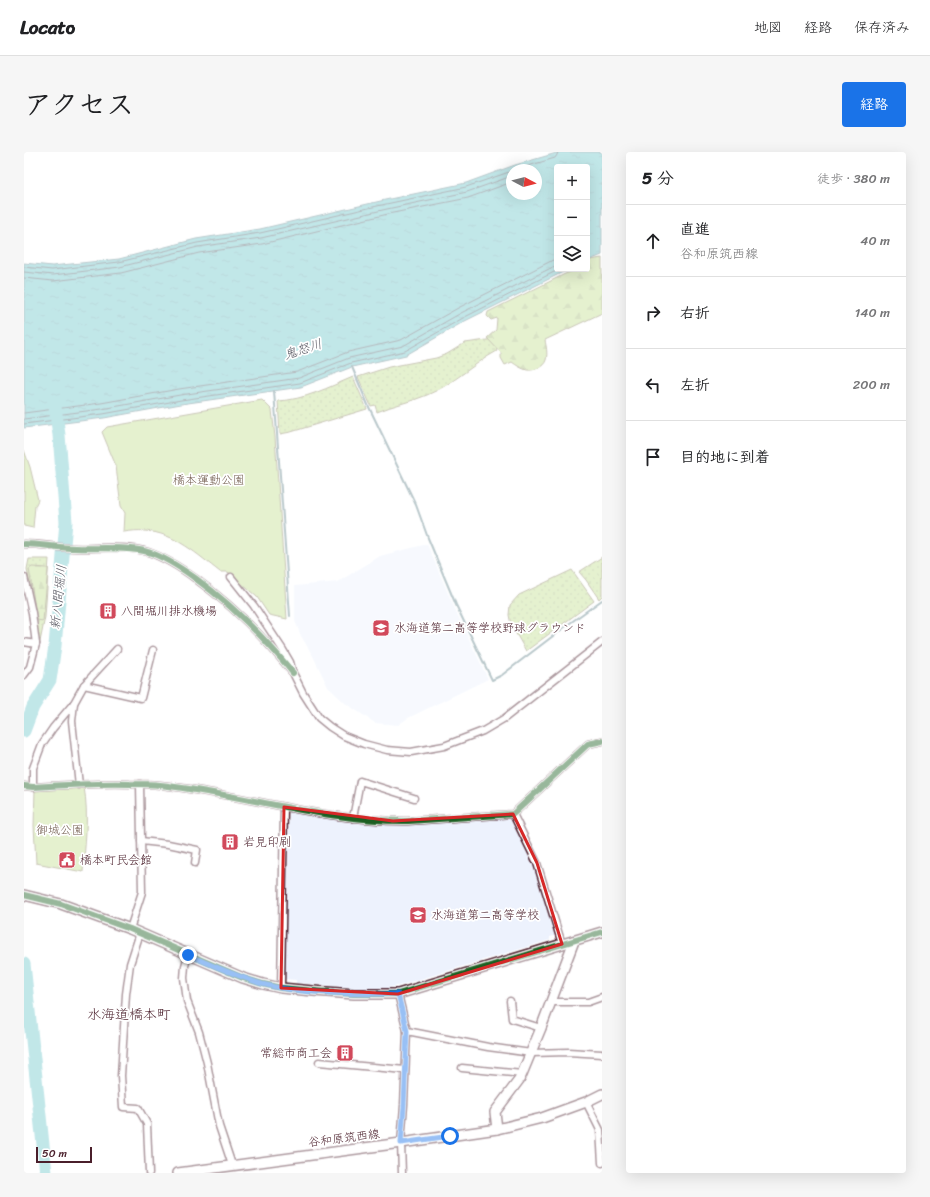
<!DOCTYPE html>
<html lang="ja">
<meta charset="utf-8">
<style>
:root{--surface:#fff;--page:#f6f6f6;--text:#202124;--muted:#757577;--line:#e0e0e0;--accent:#1a73e8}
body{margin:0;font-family:Sriracha,"Klee One",sans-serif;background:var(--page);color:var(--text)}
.controls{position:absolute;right:12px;top:12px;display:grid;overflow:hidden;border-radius:4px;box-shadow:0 4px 16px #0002}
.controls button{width:36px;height:36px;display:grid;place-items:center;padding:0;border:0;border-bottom:1px solid var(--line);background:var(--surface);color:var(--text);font:20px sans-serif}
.compass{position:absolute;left:482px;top:12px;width:36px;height:36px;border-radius:50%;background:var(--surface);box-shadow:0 4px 16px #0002;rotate:97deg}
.scale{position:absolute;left:12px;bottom:10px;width:56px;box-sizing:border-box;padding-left:4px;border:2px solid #4a1f2b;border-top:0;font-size:11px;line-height:14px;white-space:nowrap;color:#4a1f2b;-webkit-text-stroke:3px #fff;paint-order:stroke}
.stop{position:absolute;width:12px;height:12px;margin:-9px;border:3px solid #1a73e8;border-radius:50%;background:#fff}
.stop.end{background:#1a73e8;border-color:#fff;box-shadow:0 1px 4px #0008}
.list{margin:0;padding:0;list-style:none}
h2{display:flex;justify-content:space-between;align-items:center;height:52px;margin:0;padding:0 16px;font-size:17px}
h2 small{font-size:13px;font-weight:400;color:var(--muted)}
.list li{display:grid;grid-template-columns:26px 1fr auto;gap:12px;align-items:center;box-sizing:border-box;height:72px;padding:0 16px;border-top:1px solid var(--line)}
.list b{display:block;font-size:15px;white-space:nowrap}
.list p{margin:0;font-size:13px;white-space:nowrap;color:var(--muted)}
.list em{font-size:13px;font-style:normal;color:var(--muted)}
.icon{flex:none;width:22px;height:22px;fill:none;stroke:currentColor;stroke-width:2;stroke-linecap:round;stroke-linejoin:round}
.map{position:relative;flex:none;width:578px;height:1021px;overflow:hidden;border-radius:4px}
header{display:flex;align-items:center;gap:24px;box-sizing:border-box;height:56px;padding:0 20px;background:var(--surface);border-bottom:1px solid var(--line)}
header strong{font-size:19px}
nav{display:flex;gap:22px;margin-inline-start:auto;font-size:14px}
.intro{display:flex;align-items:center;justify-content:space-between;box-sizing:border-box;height:96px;padding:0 24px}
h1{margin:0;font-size:28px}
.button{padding:10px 18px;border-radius:4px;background:var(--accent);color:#fff;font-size:14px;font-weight:700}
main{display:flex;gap:24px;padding:0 24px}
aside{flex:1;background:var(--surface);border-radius:4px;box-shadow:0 4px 16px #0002}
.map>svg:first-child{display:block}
.built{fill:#edf2fd}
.grass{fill:url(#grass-dots);stroke:#888060}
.forest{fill:url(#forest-firs);stroke:#888060}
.green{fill:#c5e096;stroke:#888060}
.water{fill:url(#water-ripples);stroke:#65858c;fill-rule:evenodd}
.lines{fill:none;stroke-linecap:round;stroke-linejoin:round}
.shore{stroke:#5c636c;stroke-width:1}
.stream{stroke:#65858c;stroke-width:2}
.river{stroke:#77c9cd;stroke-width:13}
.street-casing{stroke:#4a1f2b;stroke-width:9}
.secondary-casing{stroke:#4a1f2b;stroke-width:12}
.street{stroke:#fff;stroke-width:6}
.secondary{stroke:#fff;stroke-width:9}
.cycleway-casing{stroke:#fff;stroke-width:8}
.cycleway{stroke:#1b5e20;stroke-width:6}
.route{stroke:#1a73e8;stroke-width:5}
.marked{fill:none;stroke:#d62828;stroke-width:3;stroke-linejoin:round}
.labels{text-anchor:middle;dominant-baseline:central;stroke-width:3.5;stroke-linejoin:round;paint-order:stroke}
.park-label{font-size:12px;fill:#6f594b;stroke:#fff}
.poi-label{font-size:12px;fill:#4a1f2b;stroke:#fff;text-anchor:start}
.street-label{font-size:12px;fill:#4a1f2b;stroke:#fff}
.water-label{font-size:13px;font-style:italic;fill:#5a5a64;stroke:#fff}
.quarter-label{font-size:14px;fill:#4a1f2b;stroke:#fff}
</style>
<header>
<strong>Locato</strong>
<nav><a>地図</a><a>経路</a><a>保存済み</a></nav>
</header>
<div class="intro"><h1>アクセス</h1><a class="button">経路</a></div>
<main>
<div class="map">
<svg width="578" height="1021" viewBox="0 0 578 1021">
<defs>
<pattern id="grass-dots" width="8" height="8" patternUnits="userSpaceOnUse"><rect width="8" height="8" fill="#c5e096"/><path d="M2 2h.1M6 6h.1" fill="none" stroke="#abc081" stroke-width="1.8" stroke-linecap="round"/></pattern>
<pattern id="forest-firs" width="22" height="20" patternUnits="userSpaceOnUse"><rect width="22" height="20" fill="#c5e096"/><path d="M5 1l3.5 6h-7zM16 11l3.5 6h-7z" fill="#abc081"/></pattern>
<pattern id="water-ripples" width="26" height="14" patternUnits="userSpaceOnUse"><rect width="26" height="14" fill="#77c9cd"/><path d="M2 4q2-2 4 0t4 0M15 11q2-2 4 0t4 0" fill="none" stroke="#68acb0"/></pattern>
</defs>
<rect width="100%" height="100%" fill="#fff"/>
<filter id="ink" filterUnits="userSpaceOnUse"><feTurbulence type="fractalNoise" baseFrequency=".025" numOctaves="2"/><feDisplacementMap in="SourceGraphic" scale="8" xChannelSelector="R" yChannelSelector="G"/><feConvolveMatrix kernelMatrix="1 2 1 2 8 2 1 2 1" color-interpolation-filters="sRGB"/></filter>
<g filter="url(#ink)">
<g class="built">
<path d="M403,392L430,455L464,527L384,566L374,573L351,571L321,551L304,535L289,504L277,484L271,469V434L314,430L356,404Z"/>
<path d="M265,658L351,672L487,664L512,714L533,783L526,785V788L374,834L358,837H343L272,831V828L260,827Z"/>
</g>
<g class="grass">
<path d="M470,187L473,199C449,212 428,233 403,243C387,250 369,253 353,260L351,253L347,254L334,225L365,215L412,206L423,202L441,191Z"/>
<path d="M329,225L343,257L267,280L256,282L254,249C280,248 305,235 329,225Z"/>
<path d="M578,405V444L575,447L562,428L555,420Z"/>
<path d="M5,407H25L21,465L15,495L11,461L3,417Z"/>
<path d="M548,418L570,449L502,499L487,473L485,463L486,453L495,443Z"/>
</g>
<g class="forest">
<path d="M578,106V161L521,188C522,194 524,201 522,208C520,215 510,219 503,218C498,217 492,213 488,210L481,213L477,206V201L463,186L472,178L473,166L467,168L463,164L464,160L541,122L554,117H563V110L566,108Z"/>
<path d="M8,415L23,416L24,417L19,469L13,468L5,417Z"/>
</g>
<g class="green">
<path d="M238,248L248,258L251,285L263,467L245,463L233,445L204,420H196C174,403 151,381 121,379C114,378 107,379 100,380L101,361L97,354L92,314L78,280L83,275Z"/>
<path d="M0,298L6,315L14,348L11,354L9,376L0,374Z"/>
<path d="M60,635C65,663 61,692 59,720L12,711L10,674L11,637Z"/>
</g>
<path class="water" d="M536,0H578V103L563,109V15H533V117H545L441,169L382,203L328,215L277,235L157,252L80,266L0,276V111L28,114L95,107L172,87L236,77L361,48L442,31L491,13ZM488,18H512V42H488Z"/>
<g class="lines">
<g class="shore">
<path d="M490,18L531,6L533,3L534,0"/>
<path d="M0,115L28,118L95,110L173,91L236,81L362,52L442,35L488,19"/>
<path d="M0,120L29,123L96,115L174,95L237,86L363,57L443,40L488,24"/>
<path d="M0,126L29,129L97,121L175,101L238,92L364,62L444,46L488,30"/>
<path d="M0,261L77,251L155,237L273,220L324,200L377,188L434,156L533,106"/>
<path d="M0,267L78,257L156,243L275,226L325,206L379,194L437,161L533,113"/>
<path d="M0,272L79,262L157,248L276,231L327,211L381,199L439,166L536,117"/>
</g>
<g class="stream">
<path d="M328,215L344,253L392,353L404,386L432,453L468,528L478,523L546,471L578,448"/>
<path d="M250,239L266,464"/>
</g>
<g class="river">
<path d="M0,579L9,555L26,528L31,494L42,370L35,283L31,255"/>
<path d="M0,812L22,1021"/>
</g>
<g class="street-casing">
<g id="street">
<path d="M0,392C16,392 32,395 48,396C72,397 102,393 124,400C142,406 157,416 172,427C208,453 240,485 268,520"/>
<path d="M0,425L8,461L12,492L6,515L0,523"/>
<path d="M207,425L230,454L259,498L266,510L269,521L279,541L295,566L306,575L320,584L340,592L363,598L387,600L420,594L459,579L481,566L578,490"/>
<path d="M0,490L12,492"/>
<path d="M60,533L117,546L129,498"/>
<path d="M55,633L48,569L50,551L60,533L93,497"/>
<path d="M0,634L9,635C41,633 74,631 106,632C116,632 126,632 136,633C219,642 300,670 384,669L489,662L564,592L578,589"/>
<path d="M9,635V616L18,592L29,576L50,551"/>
<path d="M489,662L513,711L538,792"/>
<path d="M329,666L336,629L390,646"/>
<path d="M117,689L144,692L173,698L171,711"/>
<path d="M106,777L118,740L116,632"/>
<path d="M116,781L106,812L102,842L97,924L99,955L114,956L123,972L125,1021"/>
<path d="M164,803L161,814L160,826L163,849L175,880L183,911L195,974L208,1013"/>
<path d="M257,836L260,655"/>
<path d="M374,842L383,879L380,953L377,991L378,1021"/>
<path d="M486,849L488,867L517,876"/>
<path d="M527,850H564L578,845"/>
<path d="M383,879L464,895L507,901L544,900L578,902"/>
<path d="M295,910L381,918"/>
<path d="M438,916L498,922"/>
<path d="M562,950L576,978L578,1011"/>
</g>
</g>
<g class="secondary-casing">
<g id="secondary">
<path d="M0,743L37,752L106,777L219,826L239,832L257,836L289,839L330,842H374L578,780"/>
<path d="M473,977L471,960L495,928L498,922L517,876L550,789"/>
<path d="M154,1021L377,991L473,977L518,966L562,950L578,942"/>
</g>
</g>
<use href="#street" class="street"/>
<use href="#secondary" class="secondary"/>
<g class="cycleway-casing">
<g id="cycleway">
<path d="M0,392C17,392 34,396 51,396C73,397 104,394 124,400C141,405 157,416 171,426C208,453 240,485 269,521"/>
<path d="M0,634L9,635C41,633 74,631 106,632C116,632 126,632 136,633C219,642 300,670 384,669L489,662L564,592L578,589"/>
<path d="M0,743L37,752L106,777L219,826L239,832L257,836L289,839L330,842H374L578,780"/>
</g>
</g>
<use href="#cycleway" class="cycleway"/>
</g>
</g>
<g class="lines" filter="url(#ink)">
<path class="route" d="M164,803C188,813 212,824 238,832C280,843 331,842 374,842L383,879L380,954L377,991L426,984"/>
</g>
<path d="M0 0H578V1021H0ZM260,655L369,669L489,662L513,711L538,792L374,842L257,836Z" fill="#fff" fill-opacity=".55" fill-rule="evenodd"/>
<path class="marked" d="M260,655L369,669L489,662L513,711L538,792L374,842L257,836Z"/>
<defs>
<g id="building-square" transform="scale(0.9)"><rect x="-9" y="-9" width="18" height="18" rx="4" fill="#d1495b" stroke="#fff"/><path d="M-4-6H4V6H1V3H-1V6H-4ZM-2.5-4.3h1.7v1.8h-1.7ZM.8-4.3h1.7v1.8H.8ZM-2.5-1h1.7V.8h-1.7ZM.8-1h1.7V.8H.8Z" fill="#fff"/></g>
<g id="school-square" transform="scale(0.9)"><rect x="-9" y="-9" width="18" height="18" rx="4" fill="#d1495b" stroke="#fff"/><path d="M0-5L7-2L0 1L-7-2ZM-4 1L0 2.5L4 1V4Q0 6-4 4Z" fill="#fff"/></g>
<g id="civic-square" transform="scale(0.9)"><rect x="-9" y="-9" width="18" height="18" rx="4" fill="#d1495b" stroke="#fff"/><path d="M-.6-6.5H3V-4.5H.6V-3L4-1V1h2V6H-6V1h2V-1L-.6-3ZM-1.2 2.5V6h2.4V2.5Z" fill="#fff"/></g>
</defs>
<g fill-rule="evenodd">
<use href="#building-square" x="84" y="459"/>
<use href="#school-square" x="357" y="476"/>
<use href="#building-square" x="206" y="690"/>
<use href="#civic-square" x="43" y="708"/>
<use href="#school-square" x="394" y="763"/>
<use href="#building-square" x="321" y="901"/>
</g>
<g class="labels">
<g class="park-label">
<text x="185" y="328">橋本運動公園</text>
<text x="36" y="678">御城公園</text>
</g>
<g class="poi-label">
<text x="97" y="459">八間堀川排水機場</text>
<text x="370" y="476">水海道第二高等学校野球グラウンド</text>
<text x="219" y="690">岩見印刷</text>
<text x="56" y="708">橋本町民会館</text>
<text x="407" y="763">水海道第二高等学校</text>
<text x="308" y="901" text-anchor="end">常総市商工会</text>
</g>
<g class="street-label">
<text transform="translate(320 986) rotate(-7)">谷和原筑西線</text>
</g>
<g class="water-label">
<text transform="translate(279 197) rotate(-18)">鬼怒川</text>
<text transform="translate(34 445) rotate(-84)">新八間堀川</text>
</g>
<g class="quarter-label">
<text x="105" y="862">水海道橋本町</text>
</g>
</g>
</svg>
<div class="controls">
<button>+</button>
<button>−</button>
<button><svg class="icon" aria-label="layers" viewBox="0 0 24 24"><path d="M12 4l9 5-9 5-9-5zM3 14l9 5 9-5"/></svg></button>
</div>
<svg class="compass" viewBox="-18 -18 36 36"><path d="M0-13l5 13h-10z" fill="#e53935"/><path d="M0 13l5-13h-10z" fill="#757577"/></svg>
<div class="scale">50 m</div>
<div class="stop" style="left:426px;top:984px"></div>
<div class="stop end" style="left:164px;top:803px"></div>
</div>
<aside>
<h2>5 分<small>徒歩 · 380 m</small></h2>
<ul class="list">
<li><svg class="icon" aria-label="ahead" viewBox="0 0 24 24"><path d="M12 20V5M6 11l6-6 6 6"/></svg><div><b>直進</b><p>谷和原筑西線</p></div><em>40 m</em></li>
<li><svg class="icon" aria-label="right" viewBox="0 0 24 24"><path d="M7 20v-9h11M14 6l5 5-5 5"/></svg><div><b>右折</b></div><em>140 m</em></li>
<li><svg class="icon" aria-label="left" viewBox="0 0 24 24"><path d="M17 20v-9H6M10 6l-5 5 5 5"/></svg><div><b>左折</b></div><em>200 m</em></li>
<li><svg class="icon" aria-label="arrive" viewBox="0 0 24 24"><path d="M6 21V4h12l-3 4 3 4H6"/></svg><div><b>目的地に到着</b></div></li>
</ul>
</aside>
</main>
